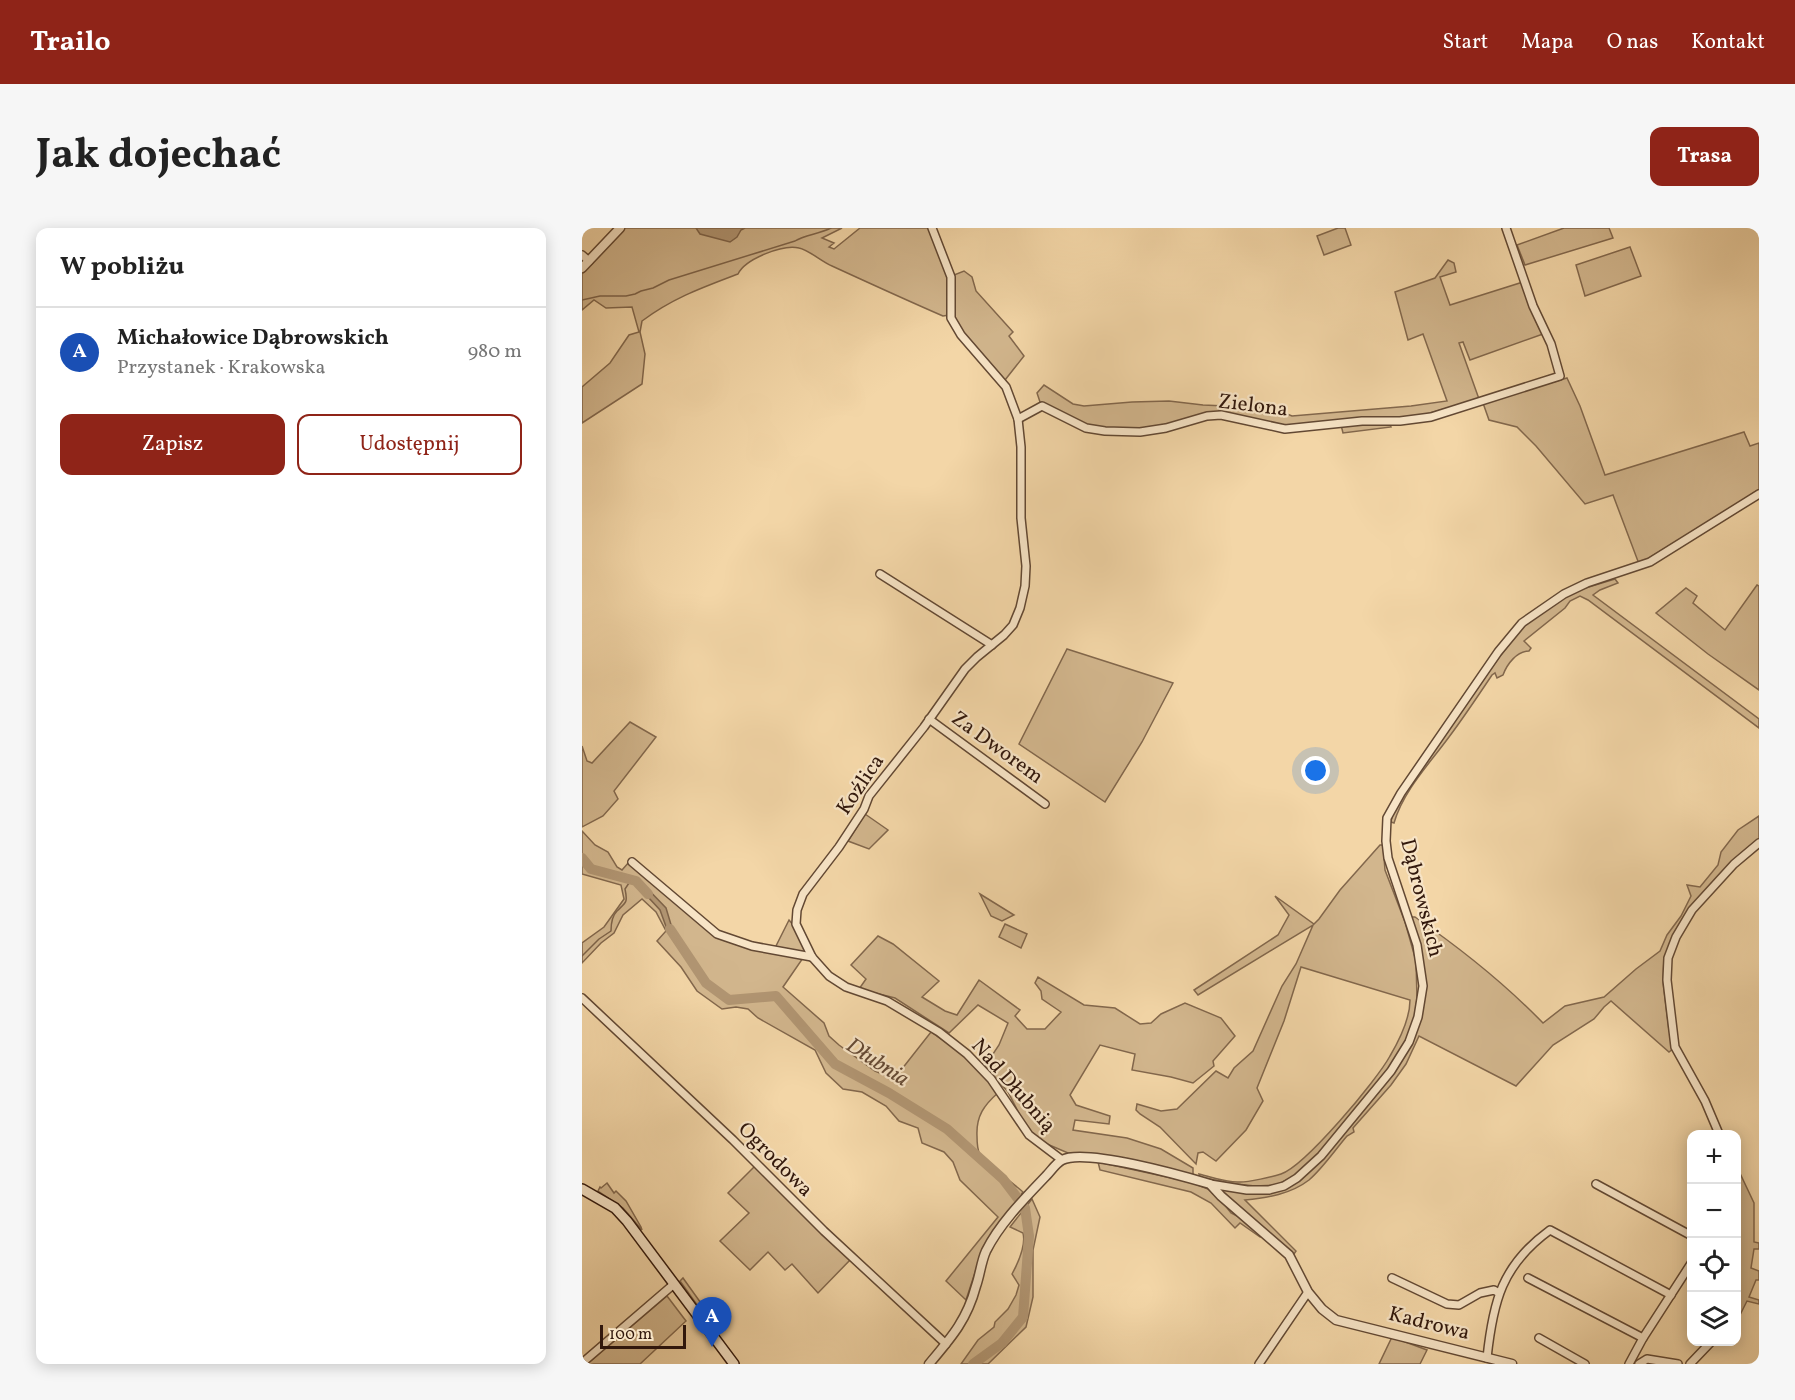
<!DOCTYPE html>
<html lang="pl">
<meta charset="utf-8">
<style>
:root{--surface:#fff;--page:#f6f6f6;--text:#222;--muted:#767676;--line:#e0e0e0;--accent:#8f2418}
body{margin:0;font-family:Vollkorn,serif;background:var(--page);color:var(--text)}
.controls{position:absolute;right:18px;bottom:18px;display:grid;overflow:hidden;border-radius:12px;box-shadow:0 3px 15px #0003}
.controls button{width:54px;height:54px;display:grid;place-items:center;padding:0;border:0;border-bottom:2px solid var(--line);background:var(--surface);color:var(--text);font:30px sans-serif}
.scale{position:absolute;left:18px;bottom:15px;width:86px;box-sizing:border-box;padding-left:6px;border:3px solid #32180c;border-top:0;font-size:16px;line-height:21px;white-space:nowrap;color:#32180c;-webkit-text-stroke:4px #f7e4c6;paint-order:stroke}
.you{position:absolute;left:734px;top:543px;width:21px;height:21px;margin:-15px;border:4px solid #fff;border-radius:50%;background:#1a73e8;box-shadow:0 0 0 9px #1a73e833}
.badge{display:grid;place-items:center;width:39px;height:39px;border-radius:50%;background:var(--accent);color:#fff;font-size:20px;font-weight:700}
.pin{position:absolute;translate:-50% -50px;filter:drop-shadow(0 2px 3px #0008)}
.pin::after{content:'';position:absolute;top:32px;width:21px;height:18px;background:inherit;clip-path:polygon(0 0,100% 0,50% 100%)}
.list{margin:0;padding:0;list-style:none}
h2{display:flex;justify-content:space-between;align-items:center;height:78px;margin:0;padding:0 24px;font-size:26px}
h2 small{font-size:20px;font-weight:400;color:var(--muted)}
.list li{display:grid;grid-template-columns:39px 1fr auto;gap:18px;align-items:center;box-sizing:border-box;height:90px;padding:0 24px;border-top:2px solid var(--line)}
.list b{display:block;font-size:22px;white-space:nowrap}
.list p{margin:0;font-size:20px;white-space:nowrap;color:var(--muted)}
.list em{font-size:20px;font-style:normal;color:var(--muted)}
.actions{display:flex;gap:12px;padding:18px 24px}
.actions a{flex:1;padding:14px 0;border:2px solid var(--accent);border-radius:12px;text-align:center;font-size:21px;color:var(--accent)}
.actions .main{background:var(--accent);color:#fff}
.icon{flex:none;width:33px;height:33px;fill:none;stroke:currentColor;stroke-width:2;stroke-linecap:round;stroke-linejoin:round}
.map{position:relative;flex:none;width:1177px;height:1136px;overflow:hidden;border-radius:12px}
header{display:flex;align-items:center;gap:36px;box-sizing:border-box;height:84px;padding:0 30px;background:var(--accent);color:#fff}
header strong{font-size:28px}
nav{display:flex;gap:33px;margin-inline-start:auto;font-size:21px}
.intro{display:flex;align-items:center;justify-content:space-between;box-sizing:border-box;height:144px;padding:0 36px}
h1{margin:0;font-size:42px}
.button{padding:15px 27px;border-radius:12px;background:var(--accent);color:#fff;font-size:21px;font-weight:700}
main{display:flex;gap:36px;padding:0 36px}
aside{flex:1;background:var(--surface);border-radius:12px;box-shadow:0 3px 15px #0003}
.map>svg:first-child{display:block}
.green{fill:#d2b68d;stroke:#82674c;stroke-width:1.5}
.water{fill:#b19572;stroke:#7e6349;stroke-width:1.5}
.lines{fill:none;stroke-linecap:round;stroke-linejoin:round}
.stream{stroke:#7e6349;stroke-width:1.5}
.river{stroke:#b19572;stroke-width:10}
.minor-casing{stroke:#624833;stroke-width:10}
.tertiary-casing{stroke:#624833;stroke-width:11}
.secondary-casing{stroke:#32180c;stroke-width:12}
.minor{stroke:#f7e4c6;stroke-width:7}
.tertiary{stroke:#f7e4c6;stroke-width:8}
.secondary{stroke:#f7e4c6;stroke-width:9}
.labels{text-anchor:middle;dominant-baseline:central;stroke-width:4.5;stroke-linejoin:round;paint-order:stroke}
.street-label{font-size:21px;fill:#32180c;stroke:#f7e4c6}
.water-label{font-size:22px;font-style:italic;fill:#654a35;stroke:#f7e4c6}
</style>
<header>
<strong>Trailo</strong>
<nav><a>Start</a><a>Mapa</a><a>O nas</a><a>Kontakt</a></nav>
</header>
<div class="intro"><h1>Jak dojechać</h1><a class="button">Trasa</a></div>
<main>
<aside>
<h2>W pobliżu<small></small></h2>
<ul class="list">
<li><span class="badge" style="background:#1a4fb4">A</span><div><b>Michałowice Dąbrowskich</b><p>Przystanek · Krakowska</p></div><em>980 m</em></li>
</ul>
<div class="actions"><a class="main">Zapisz</a><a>Udostępnij</a></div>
</aside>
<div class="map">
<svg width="1177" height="1136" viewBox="0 0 1177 1136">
<rect width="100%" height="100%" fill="#f3d6a7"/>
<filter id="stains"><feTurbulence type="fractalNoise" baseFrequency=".00333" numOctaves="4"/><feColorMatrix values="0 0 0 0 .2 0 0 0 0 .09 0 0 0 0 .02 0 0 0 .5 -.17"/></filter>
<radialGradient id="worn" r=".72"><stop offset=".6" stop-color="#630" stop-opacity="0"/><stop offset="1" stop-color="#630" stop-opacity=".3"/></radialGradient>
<g class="green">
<path d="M42,0H260L240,10L252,15L247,19L252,21L278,0H348L367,50V87L361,88C324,72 287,55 250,38C240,34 227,22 217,20C201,16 163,31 156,46C119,60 91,70 60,93L58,104L63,126L60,156L0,195V159L28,135L47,107L57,104L50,79L24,80L12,72L0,82V46Z"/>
<path d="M756,0H763L769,17L742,27L735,8Z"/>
<path d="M982,0H1027L1031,10L943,37L935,17Z"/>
<path d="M1048,19L1059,48L1003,68L994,37Z"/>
<path d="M866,32L872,35L874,44L858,49L868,77L941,54L961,106L888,132L881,114L877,115L897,171L834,189L781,191L701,199L642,186L640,183L637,182V186L562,201L511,200L459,177L455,165L462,157L491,176L502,178L550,174L587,173L621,177L690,180L710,188L829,178L865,173L841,106L826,112L813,64L853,50Z"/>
<path d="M382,43L390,49L394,63L431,104L427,108L442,128L423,152L381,105L371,87L372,47Z"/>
<path d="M985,150L998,178L1023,247L1162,204L1168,218L1177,215V261L1148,281L1057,336L1031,267L1003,276L954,218L935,199L907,192L901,175Z"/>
<path d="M807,195L809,199L761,205L759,197Z"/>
<path d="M1033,351L1036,355L1018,362L1011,367L1177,491V500L1006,372L998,368L988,373L983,380L942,413L949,420L947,423C935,423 925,436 921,447L915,450L913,445L910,447C896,468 882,489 867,509C848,535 821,563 812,595L809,594L811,584L823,564L910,439L943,395L976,373L1000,361Z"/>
<path d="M1175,357L1177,358V462L1126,426L1074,385L1104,360L1115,368L1111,375L1143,402Z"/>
<path d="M485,421L591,455L560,514L523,574L437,516Z"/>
<path d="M48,494L74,509L32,563L36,571L21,588L0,599V518L5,533L10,535Z"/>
<path d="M283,586L306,602L287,621L266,613Z"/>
<path d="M1177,588V618L1146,640L1089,715L1082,730L1081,754L1087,802L1092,820L1087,824L1029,773L1022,779L1012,791L971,817L934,858L837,808L824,836L809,857L771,900L772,904L765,908C753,922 741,940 727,952C709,966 685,970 663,972L714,1023L712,1026L651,975L639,962L643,960L667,965L718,952L741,930L812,843L842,772L844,755L839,722L829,689H833C878,720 922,755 961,795L983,778L1022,769L1054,741L1078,723L1085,707L1099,688L1109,668L1105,657L1118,659L1136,637L1139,624L1156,602Z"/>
<path d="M0,603L13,617L26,624L35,639L40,642L47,634L134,708L221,730L201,759L242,795L247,808L257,817L293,843L312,851L349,804L379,825L417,864C402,877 394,888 395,908C395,915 395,921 398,927C404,935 432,956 441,964L400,1023L384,1072L364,1053L416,989L378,952L371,934L362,924L340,915L336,900L317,893L304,878L280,864L261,861L244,845L233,822L176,790L166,781L154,779L140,781L115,763L99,739L75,713L84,703L74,684L60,671L41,687L32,705L19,715L0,735V715L22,699L42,671L39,657L0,646Z"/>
<path d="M798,617H801L803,642L823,694L834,733L835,771L832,791L823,814L805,843L734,929L711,949L694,957L673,958L646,955L618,949L617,946C630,949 645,955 658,954C667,954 690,949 699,946C723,938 795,852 808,828C818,811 828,791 828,772L719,739L702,793L675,860L681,873L664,902L634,933L621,924L616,925L614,936L578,899L558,886L554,882L555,876L579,883L595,881L634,843L646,850L652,840L671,823L700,758L714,736L731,697L616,767L612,762L696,707L707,687L693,668L732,696L737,691L758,662Z"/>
<path d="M398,666L432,687L420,693L409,688Z"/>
<path d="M207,692L212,698L224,726L193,720Z"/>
<path d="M423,696L445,706L439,720L417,709Z"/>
<path d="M296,708L311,716L357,753L340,769L363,783L375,787L397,752L438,782L433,788L445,801H463L479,784L460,771L459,763L453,755L456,749L502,777L533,780L558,796L569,795L579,786L603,775L639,790L653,808L631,833L632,838L611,855L589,849L550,842L553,826L518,817L488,867L494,877L528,888L527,896L493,892L491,902L545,910L579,921L611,940V947L512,926L486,925L465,916L445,901L426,864L403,838L417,817L426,795L396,777L367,805L313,770L277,761L284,751L269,737Z"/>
<path d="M516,934L608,954L626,961L642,976L649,985L657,989L679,1007L678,1009L658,995L653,1000L629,975L609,964L518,942Z"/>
<path d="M174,937L269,1031L236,1065L210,1036L203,1042L186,1024L168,1042L138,1013L167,985L146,965Z"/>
<path d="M1155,939L1172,975V1014L1177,1015V1021H1172L1169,1040L1177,1043V1052H1174L1167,1069L1177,1072V1076L1165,1073L1155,1093Z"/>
<path d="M25,955L32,965L34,963L44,973L59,999L60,1002L41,980L16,963L18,959L19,960Z"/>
<path d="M450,971L458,989L451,1022V1069L444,1099L406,1136H379L396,1112L412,1099L413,1094L426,1081L434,1067L437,1057L430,1046C436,1035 444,1017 441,1005L428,999Z"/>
<path d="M101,1050L126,1085L130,1083L139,1097L133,1102L98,1053Z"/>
<path d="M85,1068L104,1093L58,1136H5Z"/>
<path d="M810,1109L845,1122L838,1136H797Z"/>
</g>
<g class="water">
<path d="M114,0H163L159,2L155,9L148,14L118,6Z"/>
<path d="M59,654L84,680L90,700L97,709L93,715L86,704L78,682L55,657Z"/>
</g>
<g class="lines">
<g class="stream">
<path d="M0,72L18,68H44L53,66L59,63L71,60L87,52L213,13C222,7 237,6 249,0"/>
<path d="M0,728L17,711L29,703C29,696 30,688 35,683C44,674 46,675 43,661L49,652"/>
</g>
<g class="river">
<path d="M0,630L9,641L54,653L66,666"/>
<path d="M88,701L124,755L147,772L194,768L253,836L307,865L365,901L421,951L443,980L447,1008L441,1089L420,1115L391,1136"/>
</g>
<g class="minor-casing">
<g id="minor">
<path d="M350,0L369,49V90L379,107L424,159L436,191L439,219V290L444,338L443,358L438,380L431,397L422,407L395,429L383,441L342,499L287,568L282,581L257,619L221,666L215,682L214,696L230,729L247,748L264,759L305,773L357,804L385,826L409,851L447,907L480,932"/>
<path d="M0,27L7,33"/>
<path d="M436,191L460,178L504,200L523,203L558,204L584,200L625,188L639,187L703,201L780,193H818L849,189L978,148L969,116L951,78L924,0"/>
<path d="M298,346L410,417"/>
<path d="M347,491L463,576"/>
<path d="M50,634L135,706L170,718L230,729"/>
<path d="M0,770L151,912L242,1003L364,1116"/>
<path d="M1137,906L1123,873L1093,819L1085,752L1086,730L1094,709L1110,682L1152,636L1177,615"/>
<path d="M628,956L665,962H687L702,958L715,950L739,928L809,843L827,814L836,789L841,758L835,717L806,630L804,613L805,590L819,565L916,424L940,395L982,366L1005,355L1068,334L1177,266"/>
<path d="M1014,956L1110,1008"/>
<path d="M810,1050L865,1076L877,1077L898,1065L912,1062L917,1065"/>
<path d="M946,1050L1061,1110"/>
<path d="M957,1110L1003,1136"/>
<path d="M905,1130C911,1073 920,1037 968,1002L1089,1067"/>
<path d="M0,1135L92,1056"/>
<path d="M677,1136L726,1064"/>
<path d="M1047,1136L1061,1110L1110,1034"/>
<path d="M1057,1136L1065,1131L1096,1136"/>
<path d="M1108,1136L1129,1114"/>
</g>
</g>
<g class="tertiary-casing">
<g id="tertiary">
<path d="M0,40L38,0"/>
<path d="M347,1136C369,1110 385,1092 394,1058C398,1047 399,1034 404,1023C418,995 443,970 464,948C469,943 474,935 480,932C503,920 601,948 628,956L639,968L707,1027L726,1064L740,1081L754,1092L930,1136"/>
</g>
</g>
<g class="secondary-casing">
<path id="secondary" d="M0,961L33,980L45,993L152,1136"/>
</g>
<use href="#minor" class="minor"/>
<use href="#tertiary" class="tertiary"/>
<use href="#secondary" class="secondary"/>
</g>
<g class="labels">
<g class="street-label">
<text transform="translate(671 178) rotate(7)">Zielona</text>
<text transform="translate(415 520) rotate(36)">Za Dworem</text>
<text transform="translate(279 557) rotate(-56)">Koźlica</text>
<text transform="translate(839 670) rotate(76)">Dąbrowskich</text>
<text transform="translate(431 858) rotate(49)">Nad Dłubnią</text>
<text transform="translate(193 932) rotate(45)">Ogrodowa</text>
<text transform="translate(847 1096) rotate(14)">Kadrowa</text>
</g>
<g class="water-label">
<text transform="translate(295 835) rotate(33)">Dłubnia</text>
</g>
</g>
<rect width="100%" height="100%" filter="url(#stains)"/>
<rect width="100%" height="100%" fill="url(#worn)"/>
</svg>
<div class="controls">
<button>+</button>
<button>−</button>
<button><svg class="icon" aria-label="locate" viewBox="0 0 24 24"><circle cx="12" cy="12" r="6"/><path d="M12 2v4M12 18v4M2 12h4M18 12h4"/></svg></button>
<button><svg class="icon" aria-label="layers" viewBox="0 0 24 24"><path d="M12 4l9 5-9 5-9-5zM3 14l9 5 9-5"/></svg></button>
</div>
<div class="scale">100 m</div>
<div class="you"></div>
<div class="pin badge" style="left:130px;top:1119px;background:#1a4fb4">A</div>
</div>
</main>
